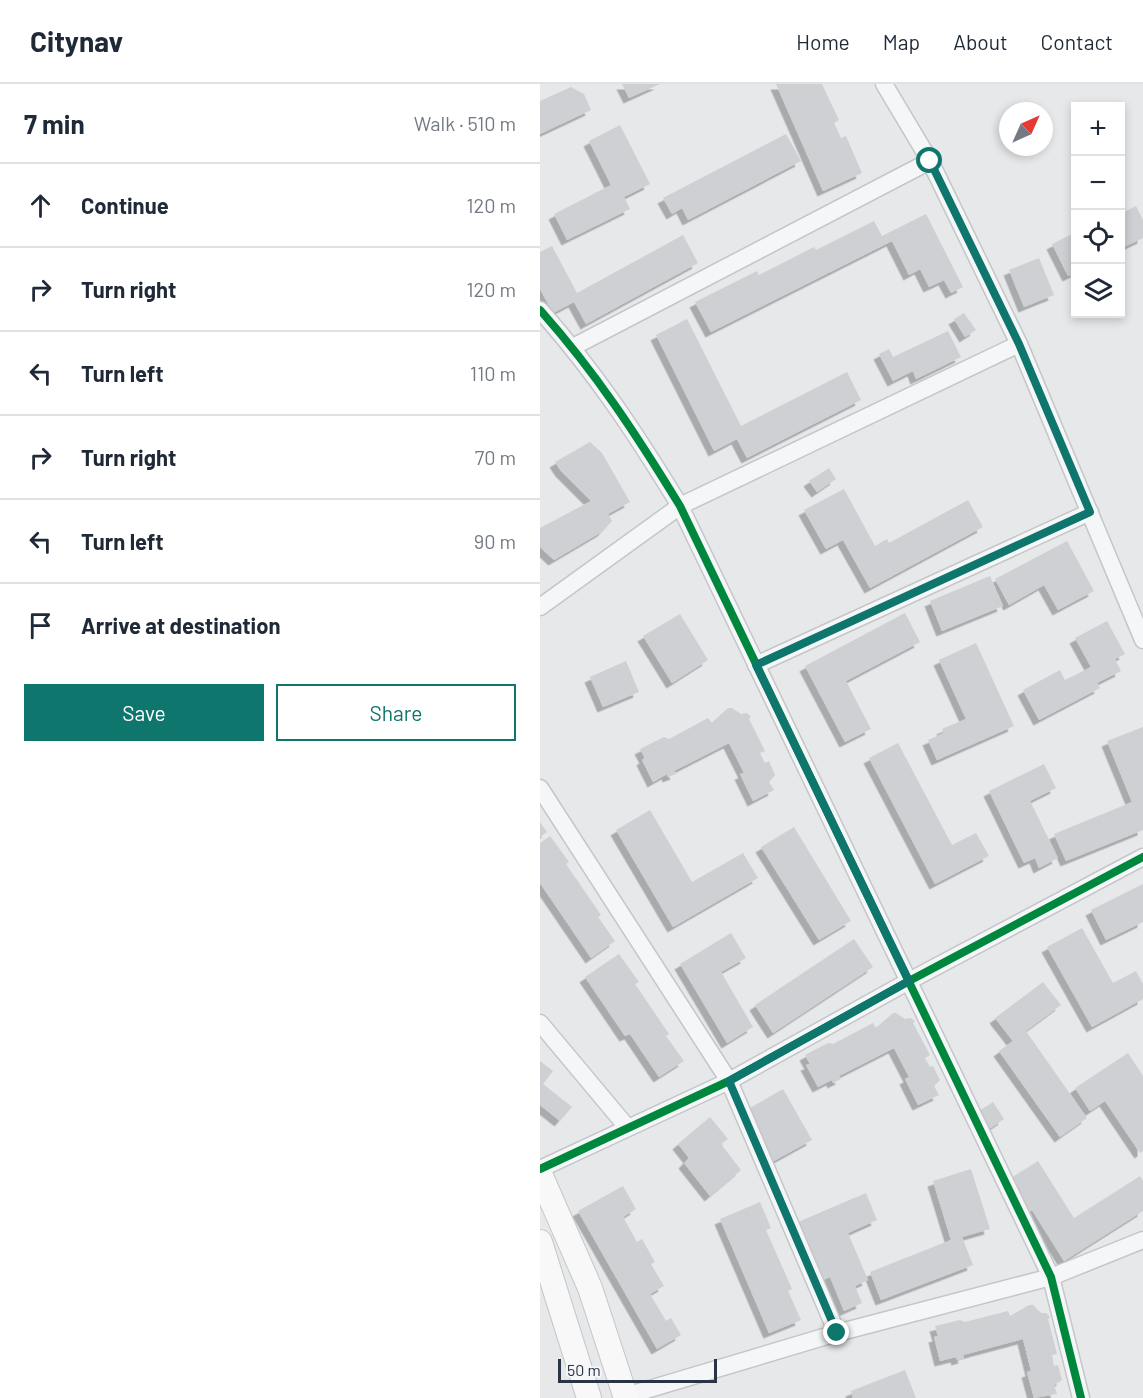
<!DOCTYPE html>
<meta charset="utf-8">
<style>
:root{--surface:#fff;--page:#f2f2f3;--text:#1f2937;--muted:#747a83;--line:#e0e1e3;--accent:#0f766e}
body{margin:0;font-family:Barlow,sans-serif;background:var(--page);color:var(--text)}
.controls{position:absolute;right:18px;top:18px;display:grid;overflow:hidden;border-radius:0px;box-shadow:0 3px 9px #0003}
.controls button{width:54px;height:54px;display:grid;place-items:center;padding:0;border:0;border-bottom:2px solid var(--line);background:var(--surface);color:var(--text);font:30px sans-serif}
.compass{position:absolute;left:459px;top:18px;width:54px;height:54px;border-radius:50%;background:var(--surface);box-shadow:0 3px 9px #0003;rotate:45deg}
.scale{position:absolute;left:18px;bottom:15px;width:159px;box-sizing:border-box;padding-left:6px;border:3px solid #2b3445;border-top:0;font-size:16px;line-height:21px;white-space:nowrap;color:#2b3445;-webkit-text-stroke:4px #f4f6f9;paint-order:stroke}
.stop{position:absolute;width:18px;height:18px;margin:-14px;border:4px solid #0f766e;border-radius:50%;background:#fff}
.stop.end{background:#0f766e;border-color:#fff;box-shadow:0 2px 6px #0008}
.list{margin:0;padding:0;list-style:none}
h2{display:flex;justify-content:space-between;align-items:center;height:78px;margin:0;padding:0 24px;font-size:26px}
h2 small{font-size:20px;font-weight:400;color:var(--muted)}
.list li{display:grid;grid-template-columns:39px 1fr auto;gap:18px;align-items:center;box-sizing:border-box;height:84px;padding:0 24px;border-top:2px solid var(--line)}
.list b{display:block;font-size:22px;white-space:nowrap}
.list em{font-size:20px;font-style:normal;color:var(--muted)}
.actions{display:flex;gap:12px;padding:18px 24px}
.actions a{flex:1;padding:14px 0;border:2px solid var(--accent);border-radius:0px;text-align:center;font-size:21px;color:var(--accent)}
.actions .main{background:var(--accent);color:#fff}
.icon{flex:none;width:33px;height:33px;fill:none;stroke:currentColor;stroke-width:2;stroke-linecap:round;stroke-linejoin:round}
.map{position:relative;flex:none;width:603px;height:1314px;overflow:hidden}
header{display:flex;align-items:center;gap:36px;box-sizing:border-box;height:84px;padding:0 30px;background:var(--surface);border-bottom:2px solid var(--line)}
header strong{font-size:28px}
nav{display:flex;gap:33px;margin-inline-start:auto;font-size:21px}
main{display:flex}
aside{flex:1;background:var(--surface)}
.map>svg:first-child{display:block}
.building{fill:#ced0d3;filter:url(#shadow)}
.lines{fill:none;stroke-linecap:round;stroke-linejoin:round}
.street-casing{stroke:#c4c6c8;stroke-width:19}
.secondary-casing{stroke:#c4c6c8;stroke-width:26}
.street{stroke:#f5f6f7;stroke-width:16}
.secondary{stroke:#f8f8f8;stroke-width:24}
.cycleway-casing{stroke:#f4f6f9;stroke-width:11}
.cycleway{stroke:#00873e;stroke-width:8}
.route{stroke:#0f766e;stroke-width:8}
</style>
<header>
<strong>Citynav</strong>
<nav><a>Home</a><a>Map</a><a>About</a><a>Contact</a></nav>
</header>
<main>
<aside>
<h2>7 min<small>Walk · 510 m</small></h2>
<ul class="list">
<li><svg class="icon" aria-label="ahead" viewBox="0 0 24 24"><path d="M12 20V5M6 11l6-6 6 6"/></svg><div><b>Continue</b></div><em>120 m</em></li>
<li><svg class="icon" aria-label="right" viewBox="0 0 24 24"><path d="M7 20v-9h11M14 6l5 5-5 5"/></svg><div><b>Turn right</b></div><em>120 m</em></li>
<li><svg class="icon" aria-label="left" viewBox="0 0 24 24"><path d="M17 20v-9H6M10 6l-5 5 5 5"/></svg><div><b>Turn left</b></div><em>110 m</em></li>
<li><svg class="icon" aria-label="right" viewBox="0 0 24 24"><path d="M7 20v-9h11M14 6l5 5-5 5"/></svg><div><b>Turn right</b></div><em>70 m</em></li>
<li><svg class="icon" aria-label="left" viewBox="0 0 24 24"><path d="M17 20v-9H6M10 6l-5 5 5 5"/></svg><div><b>Turn left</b></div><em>90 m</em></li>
<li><svg class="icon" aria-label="arrive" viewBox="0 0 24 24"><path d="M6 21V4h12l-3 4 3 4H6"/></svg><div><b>Arrive at destination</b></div></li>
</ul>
<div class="actions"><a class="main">Save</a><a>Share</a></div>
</aside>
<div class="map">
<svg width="603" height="1314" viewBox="0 0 603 1314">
<defs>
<filter id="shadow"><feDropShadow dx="-5.5" dy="5.5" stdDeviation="0" flood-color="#0004"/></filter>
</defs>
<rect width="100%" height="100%" fill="#e6e8ea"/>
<g class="building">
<path d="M82,0H120L89,14Z"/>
<path d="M236,0H282L299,36L294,39L301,54L306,52L322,89L283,107Z"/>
<path d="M31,3L44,10L51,26L0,50V17Z"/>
<path d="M80,41L110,100L84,113L90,125L27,156L14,130L71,101L49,57Z"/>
<path d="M246,50L261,77L148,136L142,124L132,130L123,114Z"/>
<path d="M596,122L603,136V154L580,165V130Z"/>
<path d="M386,130L423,203L411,209L404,196L389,203L380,185L369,191L352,157L171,248L155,218L217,187L219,191L274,163L276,166L334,137L342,152Z"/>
<path d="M536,148V188L528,192L512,160Z"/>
<path d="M143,151L158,179L46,240L34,218L13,229L0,205V168L12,162L37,209Z"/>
<path d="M499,174L514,211L484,223L469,186Z"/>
<path d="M424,229L436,246L425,253L414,235Z"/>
<path d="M147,235L201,342L307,288L321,316L207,374L197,355L174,367L116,251Z"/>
<path d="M408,247L421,273L376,295L373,287L353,297L339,270L349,265L353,273Z"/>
<path d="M50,358L62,369L90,418L68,430L72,437L63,447L14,476L0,463V444L51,417L21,387L15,378Z"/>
<path d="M289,384L296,395L277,408L269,397Z"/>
<path d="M304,405L335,462L347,455L349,459L428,416L443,443L330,504L303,456L286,465L264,426Z"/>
<path d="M527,457L554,507L518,526L504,501L469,521L455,495Z"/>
<path d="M450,492L463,522L402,547L390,517Z"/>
<path d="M365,529L380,558L306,597L331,645L305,658L265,582Z"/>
<path d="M140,530L168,576L132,599L103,552Z"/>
<path d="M567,537L585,570L575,575L581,587L557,599L560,604L499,636L483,606L520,586L525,596L551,583L535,554Z"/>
<path d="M436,559L474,642L397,676L388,656L404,649L402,645L426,635L399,576Z"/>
<path d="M86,577L99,608L63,623L50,593Z"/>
<path d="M188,624H192L201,630L206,629L211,632L209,635L225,667L220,669L225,679L229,677L235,691L229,698L234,706L213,717L200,690L204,689L189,659L134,687L136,690L128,693L127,690L113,698L102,676L105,674L100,665L124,653L129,655L168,634L172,639Z"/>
<path d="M603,643V746L526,777L514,750L592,718L567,657Z"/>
<path d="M358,659L412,761L436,749L449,772L395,800L329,674Z"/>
<path d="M504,680L516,704L490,717L518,774L499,784L495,774L484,779L449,707Z"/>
<path d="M110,726L152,798L203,769L218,794L133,843L76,746Z"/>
<path d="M0,738L7,748L0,753Z"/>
<path d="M254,743L311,837L279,856L221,763Z"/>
<path d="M10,752L29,778L26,780L61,831L58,833L75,857L51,874L0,799V759Z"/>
<path d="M603,800V838L566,856L551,826Z"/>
<path d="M542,844L573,899L596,887L603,900V915L552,943L507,863Z"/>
<path d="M191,849L206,874L181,888L213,943L187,959L140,880Z"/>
<path d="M314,855L333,883L233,949L215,921Z"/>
<path d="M79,870L99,898L95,900L129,950L126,952L144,977L119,993L90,950L85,952L45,893Z"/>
<path d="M503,898L521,921L486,947L547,1034L520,1053L459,967L473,957L455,934Z"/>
<path d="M353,929H356L365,935L370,934L375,937L373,939L390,971L385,974L390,983L393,982L400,996L394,1002L399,1011L378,1021L365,995L369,993L354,964L299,992L301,995L293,999L292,996L278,1003L266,981L270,980L265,971L288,959L293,960L333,939L336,944Z"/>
<path d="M588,969L603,992V1067L600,1069L565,1017L550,1027L535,1004Z"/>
<path d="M0,977L13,987L3,1000L32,1023L20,1037L0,1021Z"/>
<path d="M243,1005L272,1056L232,1078L203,1028Z"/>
<path d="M453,1018L464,1035L448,1046L436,1029Z"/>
<path d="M170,1033L188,1055L181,1060L201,1086L170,1112L144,1079L149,1074L138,1060Z"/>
<path d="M498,1077L534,1134L600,1092L603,1097V1127L524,1177L492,1126L487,1130L466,1097Z"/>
<path d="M431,1085L450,1145L422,1153L433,1181L341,1216L330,1188L411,1156L393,1097Z"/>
<path d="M83,1102L96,1125L83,1133L97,1158L102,1155L115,1178L111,1180L124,1202L110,1210L126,1237L131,1234L141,1251L117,1265L38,1127Z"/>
<path d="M326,1109L337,1136L308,1149L328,1196L315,1202L322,1219L304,1227L290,1193L283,1196L258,1138Z"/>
<path d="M220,1118L231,1144L226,1146L252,1205L248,1207L261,1236L229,1249L180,1135Z"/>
<path d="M489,1221H493L501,1229H506L510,1233L508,1235L517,1270L512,1271L514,1282L518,1281L522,1296L514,1301L517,1310L494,1314L487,1288L491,1287L483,1255L423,1271L424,1274L417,1276L416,1273L400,1277L394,1253L398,1252L395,1242L420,1236L425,1238L468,1227L470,1232Z"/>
<path d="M365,1286L376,1314H313L311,1307Z"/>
</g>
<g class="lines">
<g class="street-casing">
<g id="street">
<path d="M344,0L390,77L479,260L603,556"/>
<path d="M0,226C56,289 96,350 140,422L511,1193L541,1314"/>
<path d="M33,263L390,77"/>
<path d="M0,523L140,422L479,260"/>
<path d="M216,581L550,428"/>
<path d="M0,704L189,997L297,1249"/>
<path d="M0,939L87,1043"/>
<path d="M0,1085L189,997L369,897L603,773"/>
<path d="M86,1312L297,1249L511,1193L603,1156"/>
</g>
</g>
<g class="secondary-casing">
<g id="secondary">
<path d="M0,1090L50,1204L86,1314"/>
<path d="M0,1158L49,1314"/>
</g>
</g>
<use href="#street" class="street"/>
<use href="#secondary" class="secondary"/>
<g class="cycleway-casing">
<g id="cycleway">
<path d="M0,226C56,289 96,350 140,422L511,1193L541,1314"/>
<path d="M0,1085L189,997L369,897L603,773"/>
</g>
</g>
<use href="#cycleway" class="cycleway"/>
</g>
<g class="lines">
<path class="route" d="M297,1249L189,997L369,897L216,581L550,428L479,260L390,77"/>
</g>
</svg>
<div class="controls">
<button>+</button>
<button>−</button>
<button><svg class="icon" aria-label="locate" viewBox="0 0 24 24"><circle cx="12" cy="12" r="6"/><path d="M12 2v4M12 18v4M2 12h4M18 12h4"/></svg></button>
<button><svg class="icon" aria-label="layers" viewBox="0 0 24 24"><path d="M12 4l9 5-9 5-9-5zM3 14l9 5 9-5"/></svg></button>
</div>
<svg class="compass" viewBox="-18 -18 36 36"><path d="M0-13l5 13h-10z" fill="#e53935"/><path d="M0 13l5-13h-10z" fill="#747a83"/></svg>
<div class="scale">50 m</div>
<div class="stop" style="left:390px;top:77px"></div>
<div class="stop end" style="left:297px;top:1249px"></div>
</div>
</main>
